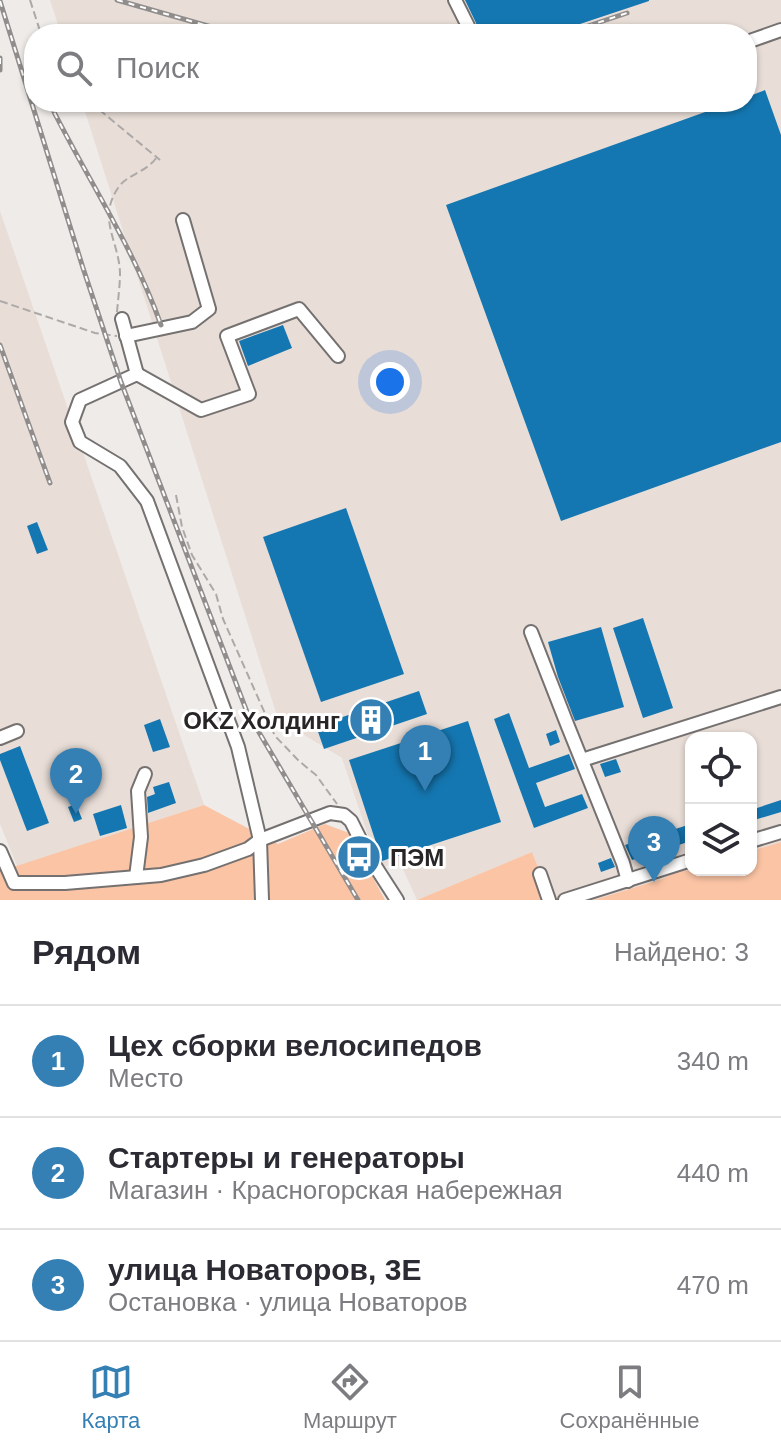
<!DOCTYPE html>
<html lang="ru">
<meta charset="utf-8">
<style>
:root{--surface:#fff;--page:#f7f7f7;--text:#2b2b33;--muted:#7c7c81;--line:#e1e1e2;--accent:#347fb3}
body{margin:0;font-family:Helvetica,sans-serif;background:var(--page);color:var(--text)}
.controls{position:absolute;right:24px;bottom:24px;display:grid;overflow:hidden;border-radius:16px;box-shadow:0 2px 6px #0004}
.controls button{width:72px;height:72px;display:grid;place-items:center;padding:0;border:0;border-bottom:2px solid var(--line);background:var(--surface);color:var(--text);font:40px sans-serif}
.you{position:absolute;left:390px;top:382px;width:28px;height:28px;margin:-20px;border:6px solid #fff;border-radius:50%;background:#1a73e8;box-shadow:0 0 0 12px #1a73e833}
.badge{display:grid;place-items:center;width:52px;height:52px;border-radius:50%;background:var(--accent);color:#fff;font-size:26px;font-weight:700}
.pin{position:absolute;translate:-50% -66px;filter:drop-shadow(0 2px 4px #0008)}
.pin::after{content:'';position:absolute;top:42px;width:28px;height:24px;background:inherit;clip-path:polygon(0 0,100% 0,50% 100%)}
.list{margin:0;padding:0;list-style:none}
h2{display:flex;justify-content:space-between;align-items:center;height:104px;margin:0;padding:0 32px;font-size:34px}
h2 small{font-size:26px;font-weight:400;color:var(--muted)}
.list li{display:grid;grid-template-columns:52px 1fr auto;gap:24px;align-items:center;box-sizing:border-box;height:112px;padding:0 32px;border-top:2px solid var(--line)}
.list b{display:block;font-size:30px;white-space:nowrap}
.list p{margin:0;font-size:26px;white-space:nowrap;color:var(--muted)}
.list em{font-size:26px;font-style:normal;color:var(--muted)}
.icon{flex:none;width:44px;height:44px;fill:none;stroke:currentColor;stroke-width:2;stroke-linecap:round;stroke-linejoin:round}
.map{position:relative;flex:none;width:781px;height:900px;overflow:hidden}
.search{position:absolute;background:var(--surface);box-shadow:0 2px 6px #0004;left:24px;right:24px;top:24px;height:88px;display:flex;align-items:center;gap:20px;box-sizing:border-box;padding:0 28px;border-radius:32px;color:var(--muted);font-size:30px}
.sheet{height:440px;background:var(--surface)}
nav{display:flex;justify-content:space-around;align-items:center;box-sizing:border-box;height:112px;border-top:2px solid var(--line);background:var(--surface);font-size:22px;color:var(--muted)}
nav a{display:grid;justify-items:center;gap:4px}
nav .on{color:var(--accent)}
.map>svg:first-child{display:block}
.built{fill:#e8ddd7}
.green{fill:#fbc4a5}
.building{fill:#1577b1}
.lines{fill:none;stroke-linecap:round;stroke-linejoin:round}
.minor-casing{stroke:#747170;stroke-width:16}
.path{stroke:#aca9a7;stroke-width:2;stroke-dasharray:8 4;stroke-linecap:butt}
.minor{stroke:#fff;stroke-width:12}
.rail-casing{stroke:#908d8c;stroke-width:5}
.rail{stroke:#fff;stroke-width:2;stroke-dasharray:6;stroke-linecap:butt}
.labels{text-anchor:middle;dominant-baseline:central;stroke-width:6;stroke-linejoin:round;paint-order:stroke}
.poi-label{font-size:24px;font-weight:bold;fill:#272525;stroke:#fff;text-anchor:end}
</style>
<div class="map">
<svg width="781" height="900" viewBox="0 0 781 900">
<rect width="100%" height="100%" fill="#efebe9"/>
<g class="built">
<path d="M50,0H781V842L751,851V738H691V870L594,900H551L532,852L417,900L402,867L378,865L342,758L278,719L82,102H747V34H61Z"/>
<path d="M0,211L204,805L17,866L0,824Z"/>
</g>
<g class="green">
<path d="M204,805L278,844L325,824L349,833L385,900H0V860L4,870Z"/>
<path d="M781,842V900H594L662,879L677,872L691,870H751V851Z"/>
<path d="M532,852L551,900H417Z"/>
</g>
<g class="building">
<path d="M465,0H649V1L550,34H473L477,27L476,23Z"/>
<path d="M765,90L781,135V442L561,521L446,205L733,102H747V97Z"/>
<path d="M283,325L292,348L248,366L239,341Z"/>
<path d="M346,508L404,674L321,702L263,537Z"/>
<path d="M37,522L48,550L37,554L27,526Z"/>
<path d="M643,618L673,708L643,718L613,628Z"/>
<path d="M601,627L624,707L575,721L558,677L548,642Z"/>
<path d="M419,691L427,714L324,749L316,726Z"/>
<path d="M509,713L529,768L569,754L575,769L536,783L545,807L582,794L588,808L534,828L494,719Z"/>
<path d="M160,719L170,747L153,752L144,725Z"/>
<path d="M468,721L501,822L382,861L349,760Z"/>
<path d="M556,730L560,742L550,746L546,734Z"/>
<path d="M20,746L49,823L27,831L0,760V754Z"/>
<path d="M616,759L621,772L605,777L600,764Z"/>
<path d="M169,782L176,803L148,813L147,797L155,794L153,787Z"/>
<path d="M781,800V812L751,821V810Z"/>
<path d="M76,804L82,819L74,822L68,807Z"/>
<path d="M121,805L127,828L100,836L93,814Z"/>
<path d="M691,824V841L632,860L625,845Z"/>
<path d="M611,858L615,867L601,872L598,863Z"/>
</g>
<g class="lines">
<g class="minor-casing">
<g id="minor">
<path d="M455,0L468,26"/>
<path d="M747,42L781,30"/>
<path d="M122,319L137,374L80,400L72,422L80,442L120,466L147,501L238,747L260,840L262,900"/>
<path d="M126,336L192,322L209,309L183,220"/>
<path d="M137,374L201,410L249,394L227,336L299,309L338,356"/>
<path d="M531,632L567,724L623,863L628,881"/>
<path d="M0,738L17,731"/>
<path d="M582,760L781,697"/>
<path d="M751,841L781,832"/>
<path d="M0,851L14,883H65L161,875L204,865L248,849L260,840L330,813L344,815L351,821L368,855L397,900"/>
<path d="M540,874L549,900"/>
<path d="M136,877L141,837L138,791L145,774"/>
<path d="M565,900L691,860"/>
</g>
</g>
<g class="path">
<path d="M30,0L41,34"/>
<path d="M90,102L160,160"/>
<path d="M0,301L95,333L117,336"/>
<path d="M117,312C118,299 120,286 120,273C119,241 97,219 118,188C127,174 146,173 157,157"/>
<path d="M176,495L182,527L192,555L216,594L223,619L275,736L299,761L316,775L337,804"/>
</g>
<use href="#minor" class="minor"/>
<g class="rail-casing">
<g id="rail">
<path d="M117,0L236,34"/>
<path d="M0,1L83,268L121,382L247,712L358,900"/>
<path d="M564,34L627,13"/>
<path d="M0,58V70"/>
<path d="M49,102C86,177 133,246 161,325"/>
<path d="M0,345L50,483"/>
</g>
</g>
<use href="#rail" class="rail"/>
</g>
<defs>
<g id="building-disc" transform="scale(2.3)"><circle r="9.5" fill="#347fb3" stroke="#fff"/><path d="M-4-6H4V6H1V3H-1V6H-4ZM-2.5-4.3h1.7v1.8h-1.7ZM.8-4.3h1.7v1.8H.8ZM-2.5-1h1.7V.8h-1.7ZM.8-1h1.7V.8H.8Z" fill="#fff"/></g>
<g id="bus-disc" transform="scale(2.3)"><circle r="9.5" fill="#347fb3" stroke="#fff"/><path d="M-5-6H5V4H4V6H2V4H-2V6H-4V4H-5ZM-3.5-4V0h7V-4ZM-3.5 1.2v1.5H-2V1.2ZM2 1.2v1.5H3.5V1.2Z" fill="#fff"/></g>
</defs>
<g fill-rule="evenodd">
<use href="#building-disc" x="371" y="720"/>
<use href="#bus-disc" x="359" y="857"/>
</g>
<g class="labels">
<g class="poi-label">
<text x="340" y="720">OKZ Холдинг</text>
<text x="390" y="857" text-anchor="start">ПЭМ</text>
</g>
</g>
</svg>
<div class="controls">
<button><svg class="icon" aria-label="locate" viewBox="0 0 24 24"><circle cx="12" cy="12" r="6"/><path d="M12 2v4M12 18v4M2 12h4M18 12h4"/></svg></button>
<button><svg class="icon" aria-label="layers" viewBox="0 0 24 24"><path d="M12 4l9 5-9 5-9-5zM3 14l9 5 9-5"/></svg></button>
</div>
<div class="you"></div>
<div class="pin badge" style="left:425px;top:791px">1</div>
<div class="pin badge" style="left:76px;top:814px">2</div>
<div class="pin badge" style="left:654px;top:882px">3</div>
<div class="search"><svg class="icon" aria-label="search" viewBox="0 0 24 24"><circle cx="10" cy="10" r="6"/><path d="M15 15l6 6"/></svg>Поиск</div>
</div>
<section class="sheet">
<h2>Рядом<small>Найдено: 3</small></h2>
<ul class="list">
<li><span class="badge">1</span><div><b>Цех сборки велосипедов</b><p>Место</p></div><em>340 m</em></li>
<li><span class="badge">2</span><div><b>Стартеры и генераторы</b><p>Магазин · Краcногорская набережная</p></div><em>440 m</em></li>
<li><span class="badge">3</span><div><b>улица Новаторов, 3Е</b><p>Остановка · улица Новаторов</p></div><em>470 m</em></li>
</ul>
</section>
<nav>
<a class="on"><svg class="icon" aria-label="map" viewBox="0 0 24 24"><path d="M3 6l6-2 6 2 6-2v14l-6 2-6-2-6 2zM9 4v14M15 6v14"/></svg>Карта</a>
<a><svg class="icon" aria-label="directions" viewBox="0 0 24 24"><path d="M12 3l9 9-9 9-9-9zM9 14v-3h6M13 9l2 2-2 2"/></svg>Маршрут</a>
<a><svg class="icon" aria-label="saved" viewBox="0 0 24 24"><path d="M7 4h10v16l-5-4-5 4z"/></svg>Сохранённые</a>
</nav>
